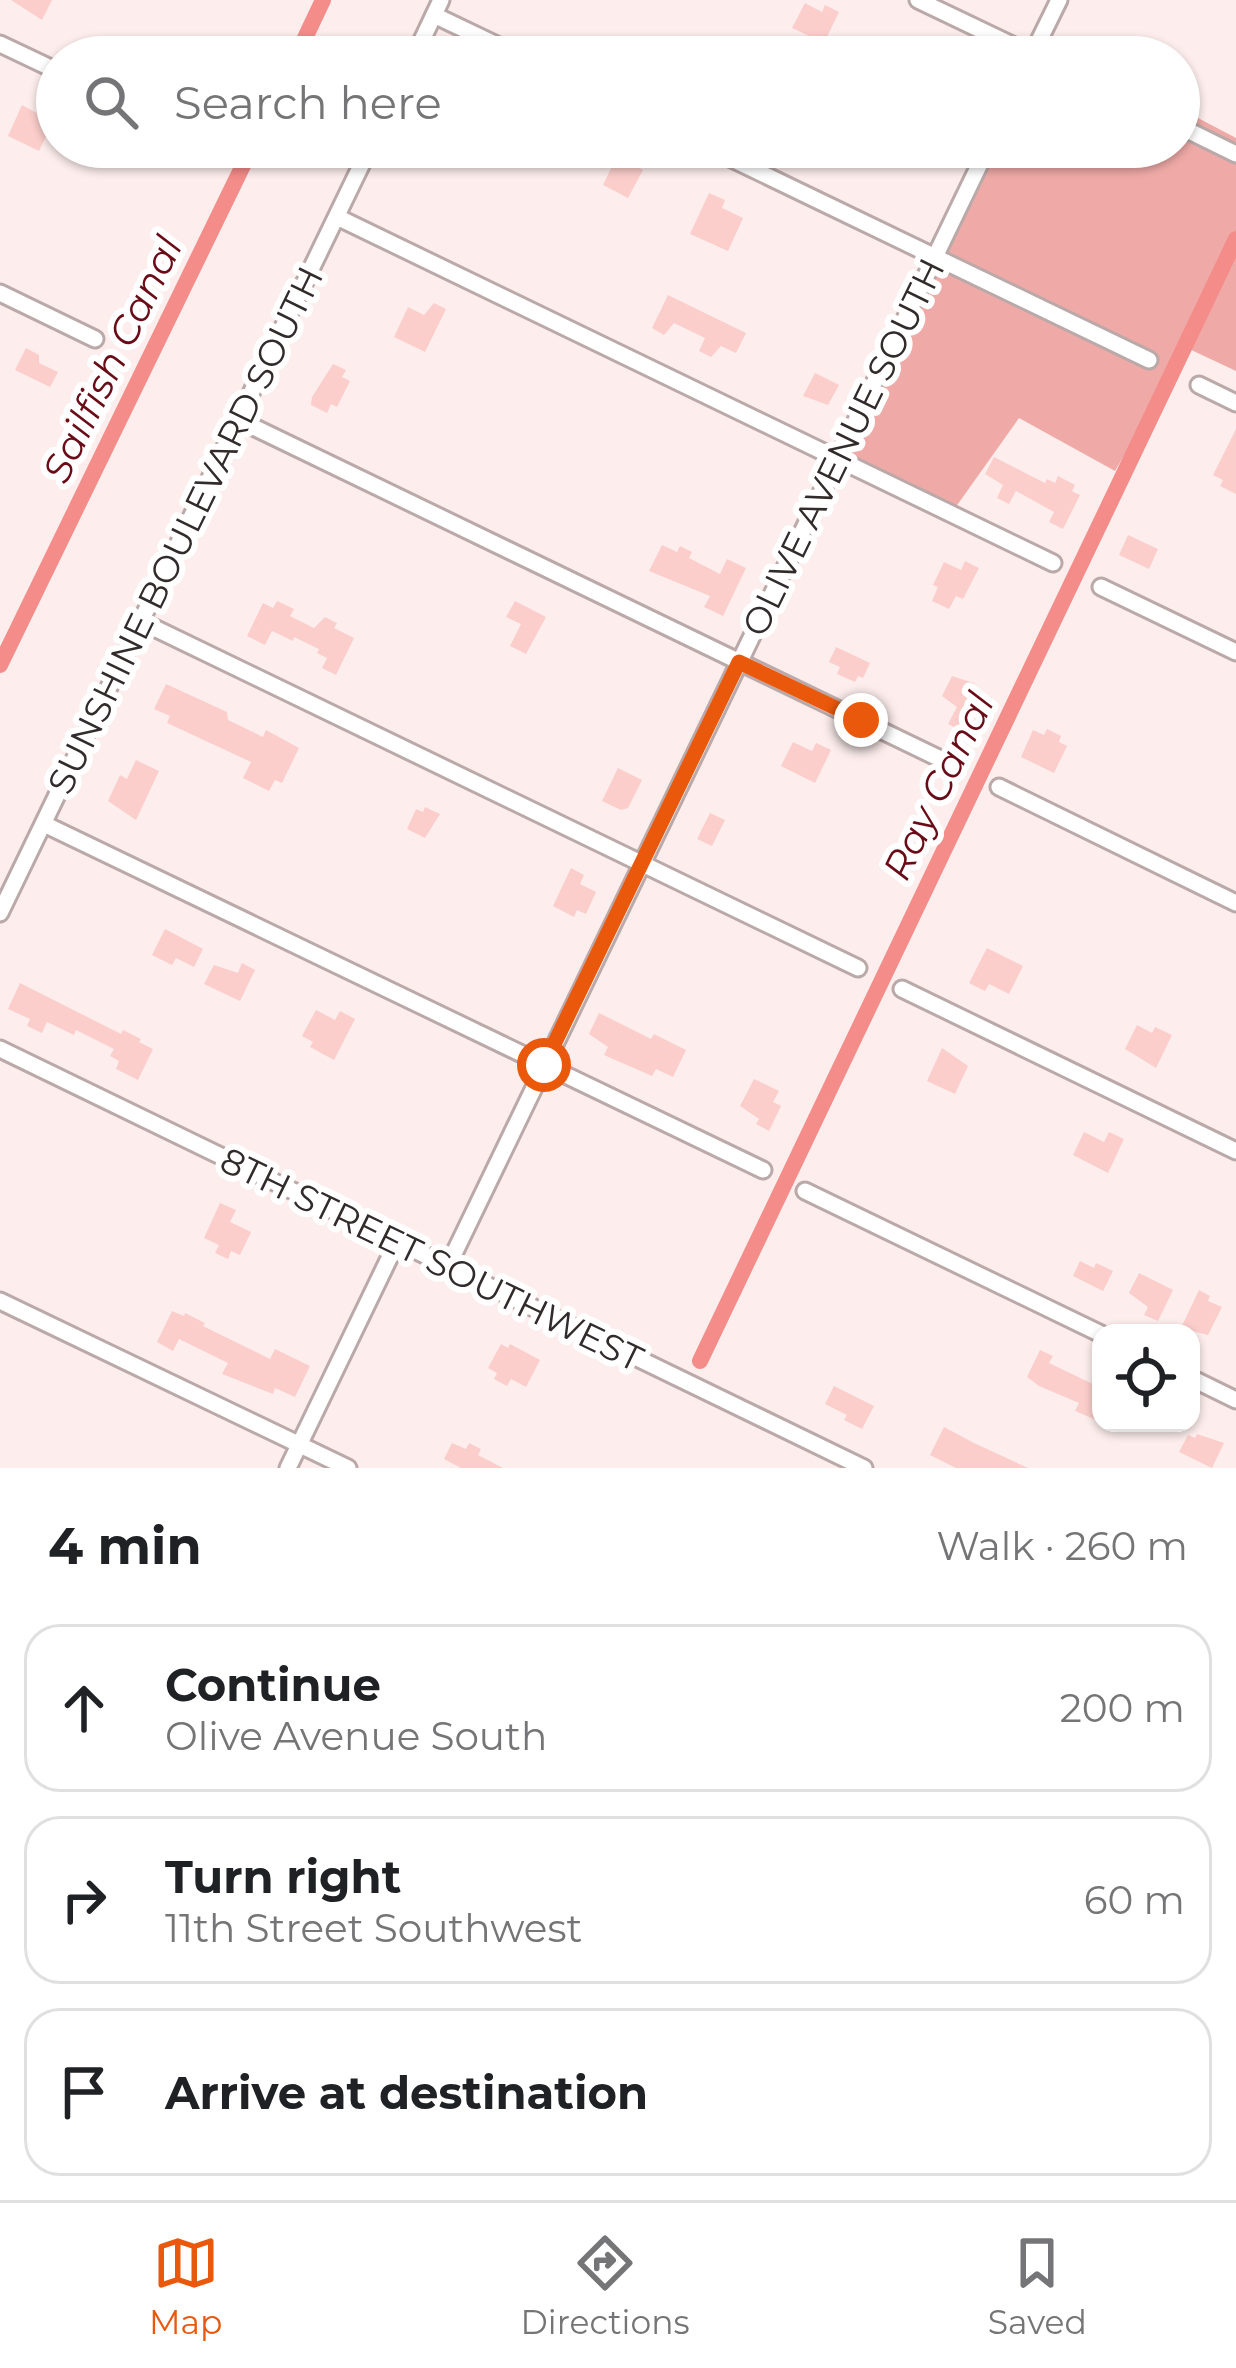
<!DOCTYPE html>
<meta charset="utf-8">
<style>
:root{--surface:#fff;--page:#f6f6f6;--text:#202124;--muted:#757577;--line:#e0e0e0;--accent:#ea580c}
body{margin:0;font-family:Montserrat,sans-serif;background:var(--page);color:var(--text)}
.controls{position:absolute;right:36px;bottom:36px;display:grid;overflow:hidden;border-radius:24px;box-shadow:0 3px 9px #0004}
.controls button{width:108px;height:108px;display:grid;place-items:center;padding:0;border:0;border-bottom:3px solid var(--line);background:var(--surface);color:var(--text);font:60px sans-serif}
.stop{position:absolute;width:36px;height:36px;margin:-27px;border:9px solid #ea580c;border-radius:50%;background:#fff}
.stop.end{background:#ea580c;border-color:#fff;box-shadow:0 3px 12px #0008}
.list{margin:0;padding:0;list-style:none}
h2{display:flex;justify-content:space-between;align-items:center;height:156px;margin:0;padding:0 48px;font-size:51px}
h2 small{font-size:39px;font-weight:400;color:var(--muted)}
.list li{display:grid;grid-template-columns:78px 1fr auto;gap:36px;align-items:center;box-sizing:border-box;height:168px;margin:0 24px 24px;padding:0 24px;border:3px solid var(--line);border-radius:36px}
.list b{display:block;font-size:45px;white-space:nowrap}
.list p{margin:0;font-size:39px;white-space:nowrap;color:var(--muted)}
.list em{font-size:39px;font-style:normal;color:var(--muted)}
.icon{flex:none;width:66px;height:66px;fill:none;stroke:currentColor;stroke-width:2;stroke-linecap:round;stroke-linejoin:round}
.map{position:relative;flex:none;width:1236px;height:1468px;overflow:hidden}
.search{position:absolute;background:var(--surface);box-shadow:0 3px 9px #0004;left:36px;right:36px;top:36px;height:132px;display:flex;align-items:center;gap:30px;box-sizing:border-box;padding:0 42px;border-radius:66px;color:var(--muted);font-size:45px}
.sheet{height:732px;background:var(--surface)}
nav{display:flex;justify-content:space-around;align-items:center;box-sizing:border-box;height:168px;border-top:3px solid var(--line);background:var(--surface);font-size:33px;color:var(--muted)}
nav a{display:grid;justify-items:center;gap:6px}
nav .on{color:var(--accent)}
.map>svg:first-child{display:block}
.green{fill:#efaaa7}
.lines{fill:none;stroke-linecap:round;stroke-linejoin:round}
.canal{stroke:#f48c89;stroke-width:16}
.building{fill:#fbcecb}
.minor-casing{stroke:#baa9a8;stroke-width:21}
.minor{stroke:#fff;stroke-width:15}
.route{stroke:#ea580c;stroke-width:15}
.labels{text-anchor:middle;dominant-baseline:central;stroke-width:12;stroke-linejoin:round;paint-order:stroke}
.street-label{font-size:36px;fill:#322b2b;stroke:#fff}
.water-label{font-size:39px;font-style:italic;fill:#6a0c17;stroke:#fff}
</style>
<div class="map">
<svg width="1236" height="1468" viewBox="0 0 1236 1468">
<rect width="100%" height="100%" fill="#fdeeed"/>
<path class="green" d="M1179,108L1236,138V371L1187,348L1115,471L1019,418L948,518L844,468L984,147H1179Z"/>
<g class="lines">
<g class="canal">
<path d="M296,57L323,0"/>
<path d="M0,665L252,147"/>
<path d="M700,1361L1236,239"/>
</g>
</g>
<g class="building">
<path d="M11,0H52L42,20Z"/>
<path d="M805,3L822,12L825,5L839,12L824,43L792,28Z"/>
<path d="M1130,41L1162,57H1121Z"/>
<path d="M22,105L53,122L39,151L8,136Z"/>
<path d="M60,147H105L96,165Z"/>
<path d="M626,161L643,170L628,198L603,185L614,162L623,167Z"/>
<path d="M709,193L725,200L722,208L743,218L728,251L690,234Z"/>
<path d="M668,295L746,333L736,353L721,346L711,357L699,351L705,338L674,323L664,335L652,328Z"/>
<path d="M434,303L446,309L425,352L394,337L408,307L424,315Z"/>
<path d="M26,348L39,355V363L58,372L50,387L15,370Z"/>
<path d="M333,364L346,370L342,377L350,381L337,407L331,404L327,413L311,405L312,397Z"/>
<path d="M815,373L839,385L828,405L803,396Z"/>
<path d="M1236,429V494L1220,486L1223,480L1213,475Z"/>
<path d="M994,457L1045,483L1047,479L1055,483L1058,476L1075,485L1072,491L1080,495L1063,529L1049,522L1054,512L1016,491L1009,504L997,498L1003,485L985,474Z"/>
<path d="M1128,535L1158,549L1149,569L1119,555Z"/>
<path d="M662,545L677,552L680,546L692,552L689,558L720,574L727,559L746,568L723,616L704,607L710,596L649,571Z"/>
<path d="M965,561L979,568L963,599L956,596L949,609L932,601L938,587L933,585L944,562L961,570Z"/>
<path d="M277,601L294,609L290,616L314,628L325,617L337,623L334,628L354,638L336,675L322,668L327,658L317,653L319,649L294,637L293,641L272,631L265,645L247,636L263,603L273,608Z"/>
<path d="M515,601L546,617L526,654L510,646L521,624L506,617Z"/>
<path d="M836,647L870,663L863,678L858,676L855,682L837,674L840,667L829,662Z"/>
<path d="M952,676L974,683L971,689L980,694L962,731L948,724L957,707L942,696Z"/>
<path d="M166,684L227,712L228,720L263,737L266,730L299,748L282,783L275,780L269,791L243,778L251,762L167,723L170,716L154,709Z"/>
<path d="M1047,729L1061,736L1059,742L1067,746L1054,773L1021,757L1033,730L1044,735Z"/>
<path d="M793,742L812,751L816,743L831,750L815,783L781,766Z"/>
<path d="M136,760L159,771L136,820L108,801L120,775L127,779Z"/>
<path d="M618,768L642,780L628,808L621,810L602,801Z"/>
<path d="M425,807L440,814L425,838L407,829L416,809L423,812Z"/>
<path d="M710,813L725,820L712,846L697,839Z"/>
<path d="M571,868L584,875L580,884L596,892L586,914L577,910L574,917L553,906Z"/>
<path d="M165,929L203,949L194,967L176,958L172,965L152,955Z"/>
<path d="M987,948L1023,966L1009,994L989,984L985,991L969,983Z"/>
<path d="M242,963L255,970L240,1001L204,984L214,965L238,973Z"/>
<path d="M20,983L121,1034L123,1030L141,1039L139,1042L153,1049L138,1080L116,1069L119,1061L110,1056L114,1049L76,1030L74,1035L47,1022L42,1033L27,1026L30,1019L8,1009Z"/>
<path d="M316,1010L335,1020L340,1011L355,1019L334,1060L310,1047L313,1042L302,1036Z"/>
<path d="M599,1013L651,1039L654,1034L686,1050L673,1077L656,1069L652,1076L604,1055L608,1047L589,1034Z"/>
<path d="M1137,1025L1152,1033L1155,1027L1172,1035L1156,1068L1125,1049Z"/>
<path d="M942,1048L968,1066L955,1094L927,1081Z"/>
<path d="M754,1079L779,1091L773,1102L781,1106L769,1131L756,1124L759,1119L740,1106Z"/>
<path d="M1084,1132L1104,1142L1109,1132L1124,1139L1108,1173L1073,1155Z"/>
<path d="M220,1203L236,1210L230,1222L251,1232L240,1255L231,1251L228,1259L215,1253L219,1245L204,1238Z"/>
<path d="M1080,1261L1094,1268L1096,1263L1113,1271L1103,1291L1073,1276Z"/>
<path d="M1139,1273L1173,1290L1158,1321L1144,1315L1148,1307L1129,1293Z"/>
<path d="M1199,1290L1210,1296L1208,1301L1222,1307L1208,1335L1181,1328Z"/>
<path d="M172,1311L184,1316L185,1313L205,1323L203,1326L270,1359L275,1349L310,1366L295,1397L275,1388L273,1394L222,1374L228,1363L179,1339L173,1351L157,1342Z"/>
<path d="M501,1344L508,1348L510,1344L540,1360L526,1387L511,1379L507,1386L494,1379L497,1373L488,1368Z"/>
<path d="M1040,1350L1053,1356L1049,1363L1101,1388V1422L1075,1411L1079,1403L1039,1386L1027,1377Z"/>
<path d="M834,1386L874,1406L862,1429L844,1420L847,1415L825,1404Z"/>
<path d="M944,1427L974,1443L1028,1468H956L930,1455Z"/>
<path d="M1197,1434L1224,1443L1212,1468L1179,1452L1188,1435L1195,1438Z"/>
<path d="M452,1443L466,1449L469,1443L481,1449L478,1455L503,1468H461L444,1459Z"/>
</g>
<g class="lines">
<g class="minor-casing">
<g id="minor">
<path d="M918,0L1037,57"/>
<path d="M434,15L522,57"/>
<path d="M0,44L57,71"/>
<path d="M414,57L441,0"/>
<path d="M1031,57L1059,0"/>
<path d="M1179,126L1236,154"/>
<path d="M707,147L1149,360"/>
<path d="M337,217L1053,563"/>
<path d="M0,293L95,339"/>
<path d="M1199,385L1236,403"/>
<path d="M239,420L957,767"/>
<path d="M1101,587L1236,652"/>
<path d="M142,622L858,968"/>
<path d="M999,787L1236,903"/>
<path d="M44,824L763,1170"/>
<path d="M0,913L370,147"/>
<path d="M902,989L1236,1151"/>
<path d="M0,1049L864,1468"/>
<path d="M805,1191L1101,1334"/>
<path d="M448,1266L988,147"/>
<path d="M0,1301L348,1468"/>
<path d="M1191,1378L1236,1400"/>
<path d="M288,1468L397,1242"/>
</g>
</g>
<use href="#minor" class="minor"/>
</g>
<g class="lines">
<path class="route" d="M544,1065L739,662L861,720"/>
</g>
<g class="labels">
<g class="street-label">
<text transform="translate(843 447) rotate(-64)">OLIVE AVENUE SOUTH</text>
<text transform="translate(185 530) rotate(-64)">SUNSHINE BOULEVARD SOUTH</text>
<text transform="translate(432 1259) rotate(26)">8TH STREET SOUTHWEST</text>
</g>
<g class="water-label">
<text transform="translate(112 359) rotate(-64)">Sailfish Canal</text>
<text transform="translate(938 786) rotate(-64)">Ray Canal</text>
</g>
</g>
</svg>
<div class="controls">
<button><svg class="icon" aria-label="locate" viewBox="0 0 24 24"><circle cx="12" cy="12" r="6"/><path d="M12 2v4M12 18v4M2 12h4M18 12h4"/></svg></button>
</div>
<div class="stop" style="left:544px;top:1065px"></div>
<div class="stop end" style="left:861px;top:720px"></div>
<div class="search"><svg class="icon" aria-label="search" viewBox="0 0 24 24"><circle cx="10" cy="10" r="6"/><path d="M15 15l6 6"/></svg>Search here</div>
</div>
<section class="sheet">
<h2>4 min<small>Walk · 260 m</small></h2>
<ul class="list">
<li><svg class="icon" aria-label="ahead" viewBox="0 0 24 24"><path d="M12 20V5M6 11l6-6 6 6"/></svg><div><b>Continue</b><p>Olive Avenue South</p></div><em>200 m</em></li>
<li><svg class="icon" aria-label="right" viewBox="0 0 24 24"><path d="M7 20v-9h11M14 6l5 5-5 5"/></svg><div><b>Turn right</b><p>11th Street Southwest</p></div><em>60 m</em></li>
<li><svg class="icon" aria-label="arrive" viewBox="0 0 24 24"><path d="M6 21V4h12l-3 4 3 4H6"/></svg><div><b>Arrive at destination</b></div></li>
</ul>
</section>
<nav>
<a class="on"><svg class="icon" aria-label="map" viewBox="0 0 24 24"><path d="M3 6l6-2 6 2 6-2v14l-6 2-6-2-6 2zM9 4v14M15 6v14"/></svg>Map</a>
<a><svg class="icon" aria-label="directions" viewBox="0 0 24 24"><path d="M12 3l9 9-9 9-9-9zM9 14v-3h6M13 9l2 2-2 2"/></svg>Directions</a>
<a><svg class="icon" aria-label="saved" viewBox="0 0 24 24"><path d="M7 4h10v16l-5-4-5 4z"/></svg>Saved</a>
</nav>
